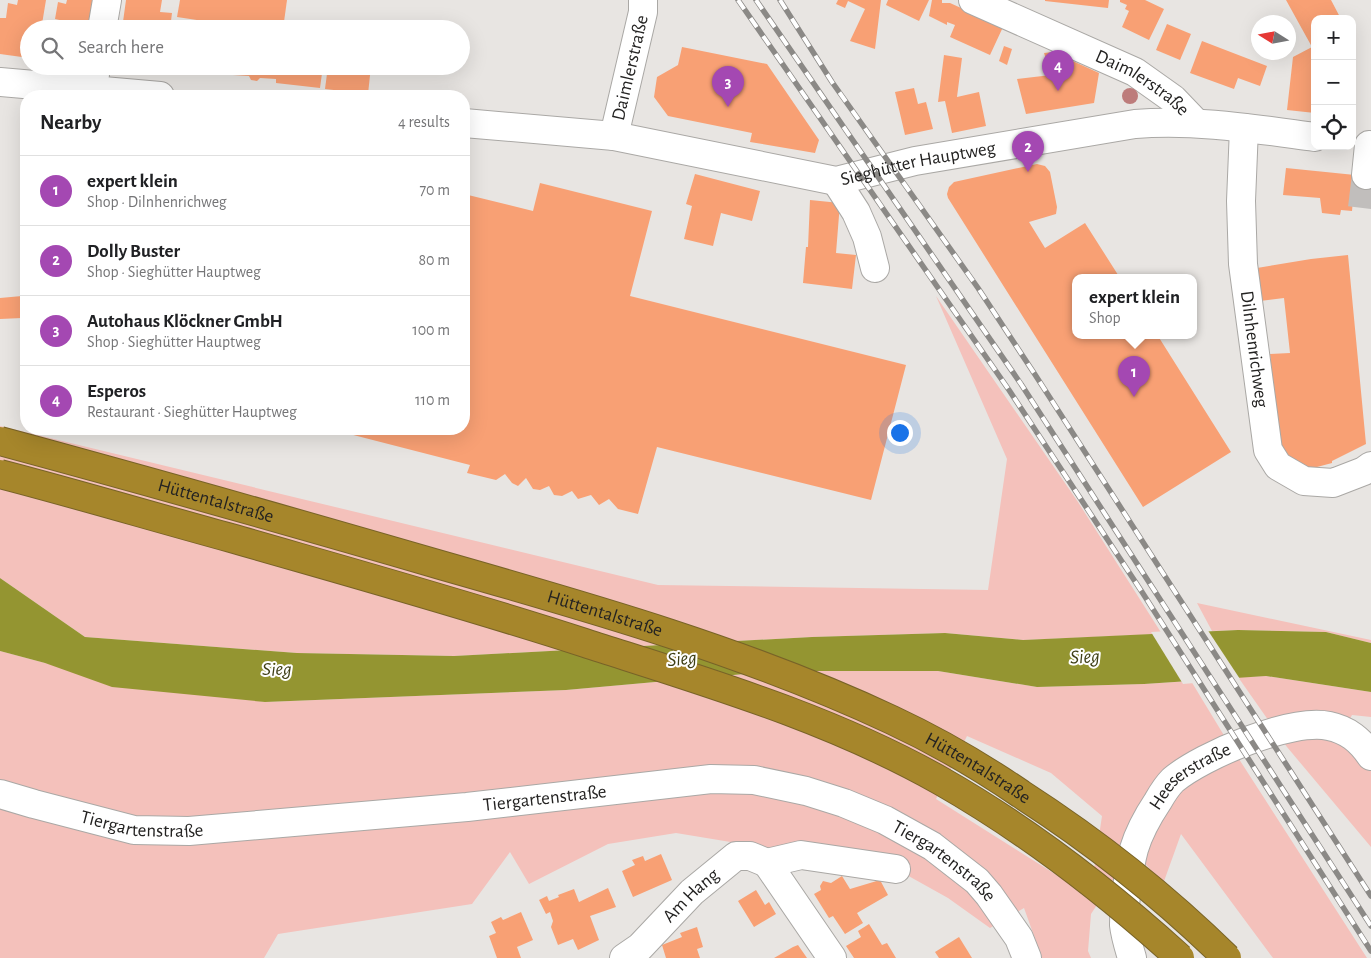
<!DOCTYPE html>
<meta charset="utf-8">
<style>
:root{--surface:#fff;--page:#f2f2f2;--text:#202124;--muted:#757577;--line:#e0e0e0;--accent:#a448b2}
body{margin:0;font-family:"Alegreya Sans",sans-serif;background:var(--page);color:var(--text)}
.controls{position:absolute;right:15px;top:15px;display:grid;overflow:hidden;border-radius:10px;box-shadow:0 5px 20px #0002}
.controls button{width:45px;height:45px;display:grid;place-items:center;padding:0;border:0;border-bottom:1px solid var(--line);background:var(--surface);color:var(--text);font:25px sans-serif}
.compass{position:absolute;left:1251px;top:15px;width:45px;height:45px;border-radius:50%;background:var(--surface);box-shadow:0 5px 20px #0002;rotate:281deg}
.you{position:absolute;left:899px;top:432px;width:18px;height:18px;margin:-12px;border:4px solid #fff;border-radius:50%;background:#1a73e8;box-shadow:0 0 0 8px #1a73e833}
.badge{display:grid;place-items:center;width:32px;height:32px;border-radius:50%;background:var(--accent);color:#fff;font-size:16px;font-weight:700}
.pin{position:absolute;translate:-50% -41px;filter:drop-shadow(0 1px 2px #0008)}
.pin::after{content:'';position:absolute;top:26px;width:18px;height:15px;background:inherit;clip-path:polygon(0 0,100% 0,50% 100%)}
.popup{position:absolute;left:1072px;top:274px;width:125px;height:65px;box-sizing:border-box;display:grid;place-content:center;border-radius:10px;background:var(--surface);filter:drop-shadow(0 1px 4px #0005);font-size:16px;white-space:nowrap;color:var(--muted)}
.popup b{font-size:19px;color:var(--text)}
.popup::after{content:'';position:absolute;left:50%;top:100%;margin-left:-10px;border:10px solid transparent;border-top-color:var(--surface)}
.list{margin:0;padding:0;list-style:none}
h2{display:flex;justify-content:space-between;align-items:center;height:65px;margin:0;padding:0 20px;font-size:21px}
h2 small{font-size:16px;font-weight:400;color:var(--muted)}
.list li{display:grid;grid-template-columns:32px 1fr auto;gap:15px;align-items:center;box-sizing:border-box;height:70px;padding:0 20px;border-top:1px solid var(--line)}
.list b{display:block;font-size:19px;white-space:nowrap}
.list p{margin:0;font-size:16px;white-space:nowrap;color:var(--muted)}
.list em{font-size:16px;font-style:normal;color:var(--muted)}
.icon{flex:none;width:28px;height:28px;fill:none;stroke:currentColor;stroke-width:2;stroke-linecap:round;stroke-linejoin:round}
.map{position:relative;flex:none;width:1371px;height:958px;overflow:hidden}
.search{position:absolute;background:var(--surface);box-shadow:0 5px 20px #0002;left:20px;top:20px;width:450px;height:55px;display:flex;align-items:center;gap:12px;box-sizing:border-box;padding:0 18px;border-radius:28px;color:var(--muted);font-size:19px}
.panel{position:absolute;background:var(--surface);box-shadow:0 5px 20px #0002;left:20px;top:90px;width:450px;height:345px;border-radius:20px}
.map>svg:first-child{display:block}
.green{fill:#f4c1bb;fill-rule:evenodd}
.water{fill:#949531}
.pier{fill:#e8e5e2}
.building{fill:#f8a074}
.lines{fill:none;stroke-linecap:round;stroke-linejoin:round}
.minor-tunnel{stroke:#c1bebc;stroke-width:28;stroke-dasharray:28 14;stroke-linecap:butt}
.minor-casing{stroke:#aaa8a5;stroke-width:30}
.minor{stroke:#fff;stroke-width:28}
.rail-casing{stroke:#8b8986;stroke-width:5.5}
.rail{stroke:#fff;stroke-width:4;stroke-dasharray:11;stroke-linecap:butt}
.highway-bridge-casing{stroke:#786328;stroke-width:30;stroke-linecap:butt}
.highway-bridge{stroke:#a6862b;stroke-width:28}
.tree{fill:#bd7c7b}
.labels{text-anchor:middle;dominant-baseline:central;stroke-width:4;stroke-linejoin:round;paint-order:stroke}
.street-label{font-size:19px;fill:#242322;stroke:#fff}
.water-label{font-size:20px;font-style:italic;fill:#3f3f16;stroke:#fff}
</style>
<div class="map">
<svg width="1371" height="958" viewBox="0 0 1371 958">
<rect width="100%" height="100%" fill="#e8e5e2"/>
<g class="green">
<path d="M936,296L1078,502L1162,634L1023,640L945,633L812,637L454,656L297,653L85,637L0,578V426L658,585L988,590L1007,459Z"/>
<path d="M1197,603L1371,640V643L1326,632L1238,630L1212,631Z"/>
<path d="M0,651L45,663L265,702L566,690L778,671H938L1037,687L1144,684L1191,681L1228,742L1367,958H1273L1181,834L1163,884L1133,850L1091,914L1088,951L1091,958H1042L1024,908L990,928L948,898L896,869L676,833L608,844L529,884L510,852L472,904L278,934L264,958H0ZM967,736L1051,773L1102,816L1090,896L936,799Z"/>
<path d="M1266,676L1371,692V717L1352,715L1344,730L1371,757V847L1287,747L1238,677Z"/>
</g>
<path class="water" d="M0,578L85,637L297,653L454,656L812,637L945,633L1023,640L1238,630L1326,632L1371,643V692L1266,676L1144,684L1037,687L938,671H778L566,690L265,702L112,687L45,663L0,651Z"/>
<path class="pier" d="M1207,629L1240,679L1183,684L1151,632Z"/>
<g class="building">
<path d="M18,0H46L42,24L67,28L29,29V58L0,54V18H6L8,3L17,5Z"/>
<path d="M67,0H98L90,27L55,19L58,2L66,4Z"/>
<path d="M126,0H162L160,12L172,13L170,29H122Z"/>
<path d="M180,0H287L283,29H256L177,17Z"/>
<path d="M838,0H881L875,49L850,41L865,9L848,1L845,8L836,4Z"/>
<path d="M888,0H929L919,21L886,5Z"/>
<path d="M932,0H942V3H950L1003,27L990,55L950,37L955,25L947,22V25L929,16Z"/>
<path d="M1045,0H1109L1108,8L1045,1Z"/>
<path d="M1120,0H1145L1164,9L1149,40L1122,27L1129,11L1125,9L1127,5L1120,2Z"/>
<path d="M1286,0H1331L1341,19H1315V113L1287,110L1293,57L1312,47Z"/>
<path d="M1167,24L1191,34L1180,60L1156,50Z"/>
<path d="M1202,41L1267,66L1260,86L1238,78L1234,89L1190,73Z"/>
<path d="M1004,46L1012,49L1007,65L999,61Z"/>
<path d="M682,47L767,64L819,140L815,153L750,142L752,133L668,116L654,97L657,77L678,65Z"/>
<path d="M1053,52L1099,73L1094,103L1026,114L1017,79L1051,75L1044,53Z"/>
<path d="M944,55L962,58L957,97L979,92L986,126L952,133L945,101L938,102Z"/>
<path d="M234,66H323L320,88L276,83V79L260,78L257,81L251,80L249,76L233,75Z"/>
<path d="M328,66H371L368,94L325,89Z"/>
<path d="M914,88L918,104L926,102L933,129L905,135L895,92Z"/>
<path d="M1037,164L1045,166L1050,172L1057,207L1056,214L1029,222L1045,248L1085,223L1120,278H1075V336H1158L1231,452L1143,507L948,198L947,194L949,187L954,182Z"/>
<path d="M1286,168L1355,175L1352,211L1341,210L1340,215L1322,213L1320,198L1283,195Z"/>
<path d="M695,174L760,191L752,221L721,213L713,246L684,239L692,206L686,204Z"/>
<path d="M540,183L652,211L630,296L906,365L871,500L657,447L638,514L618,509L609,499L599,505L591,495L578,499L572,491L562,496L554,495L549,486L540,490L533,489L526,478L518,486L512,483L505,474L496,480L467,473L470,465L330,429H464V194L533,211Z"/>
<path d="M810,200L840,203L836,253L856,255L852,289L803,283L806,247H808Z"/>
<path d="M1348,255L1366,444L1332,461V463L1302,471L1280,448L1270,354L1290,353L1284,298L1260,301L1257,268L1311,259Z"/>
<path d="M22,296V318L0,319V298Z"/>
<path d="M661,854L672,880L633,897L622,871L635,865L632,860L643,856L645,861Z"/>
<path d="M842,876L850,889L880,880L888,895L857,913L863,923L845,934L833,916L829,918L814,894L821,890L820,886L823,881L831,883Z"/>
<path d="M608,888L616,907L590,916L599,940L578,950L573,939L558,945L551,927L553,921L550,912L546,914L539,900L547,896L549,901L559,897L558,895L574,889L579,902Z"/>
<path d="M756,890L765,905L769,902L776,914L754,927L738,901Z"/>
<path d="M521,912L533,940L517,947L521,958H497L489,936L496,933L491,922L501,917L503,920Z"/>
<path d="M869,924L882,945L887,943L896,958H854L846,946L861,937L858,931Z"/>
<path d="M697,927L703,947L697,949L700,958H666L662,945L682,937L680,933Z"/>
<path d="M959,937L972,958H939L935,952Z"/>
<path d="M798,945L807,958H774L793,947Z"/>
</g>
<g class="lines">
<path class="minor-tunnel" d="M1362,208L1366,175"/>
<g class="minor-casing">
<g id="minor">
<path id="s1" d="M973,0L1135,72L1173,99L1196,123"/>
<path d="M102,29L107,0"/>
<path d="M0,82L160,96"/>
<path d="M93,90L96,66"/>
<path id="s2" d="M464,123L614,136L836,181L915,161L1135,124C1195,119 1255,129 1315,137"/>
<path id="s3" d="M1244,128L1241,201L1243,264L1268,450L1278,466L1304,481L1333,483L1364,471L1371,466"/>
<path id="s4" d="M614,136L643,12V0"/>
<path d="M1366,175L1369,145"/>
<path d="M836,181L856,212L867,237L875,268"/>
<path id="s5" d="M0,794L34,804L134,830L189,831L467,807L711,779L754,780L806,791L844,803L885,820L932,846L977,881L989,895L1019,938L1027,958"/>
<path d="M767,863L801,855L896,869"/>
<path d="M767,863L832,958"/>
<path id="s6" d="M624,958L640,947L692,892L736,856H750L767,863"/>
<path id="s7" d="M1132,958C1129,948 1125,935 1124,925C1124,906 1129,867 1134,849C1139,832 1148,816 1158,801C1162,794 1167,786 1173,780C1203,755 1291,718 1329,726C1348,730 1360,740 1371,756"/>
</g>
</g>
<use href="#minor" class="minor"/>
<g class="rail-casing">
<g id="rail">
<path d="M738,0L1009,390L1142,592L1371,951"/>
<path d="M756,0L1021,384L1371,926"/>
<path d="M780,0L832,82L978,288L1034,373L1371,896"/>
</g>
</g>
<use href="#rail" class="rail"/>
<g class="highway-bridge-casing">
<g id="highway-bridge">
<path id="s8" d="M0,441C148,481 296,523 444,566C595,609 749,653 892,720C937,741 980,766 1021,794C1097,843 1162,894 1227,958"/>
<path d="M0,474C77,494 154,517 231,538C349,572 468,605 585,643C706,682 830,718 941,781C1027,830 1106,891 1180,958"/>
</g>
</g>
<use href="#highway-bridge" class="highway-bridge"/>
</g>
<circle class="tree" cx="1130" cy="96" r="8"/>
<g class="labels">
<g class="street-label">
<text stroke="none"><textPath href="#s4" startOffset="70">Daimlerstraße</textPath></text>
<text stroke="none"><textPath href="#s1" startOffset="189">Daimlerstraße</textPath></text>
<text stroke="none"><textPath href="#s2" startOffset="461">Sieghütter Hauptweg</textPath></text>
<text stroke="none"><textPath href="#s3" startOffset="222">Dilnhenrichweg</textPath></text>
<text stroke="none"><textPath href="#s8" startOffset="224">Hüttentalstraße</textPath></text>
<text stroke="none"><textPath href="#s8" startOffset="629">Hüttentalstraße</textPath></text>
<text stroke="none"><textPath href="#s8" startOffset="1034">Hüttentalstraße</textPath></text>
<text stroke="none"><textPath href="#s7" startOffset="206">Heeserstraße</textPath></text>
<text stroke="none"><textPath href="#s5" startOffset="551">Tiergartenstraße</textPath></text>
<text stroke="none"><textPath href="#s5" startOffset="146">Tiergartenstraße</textPath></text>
<text stroke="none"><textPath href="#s5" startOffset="971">Tiergartenstraße</textPath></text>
<text stroke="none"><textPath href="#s6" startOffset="92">Am Hang</textPath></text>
</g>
<g class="water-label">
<text transform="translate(1085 657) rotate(-2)">Sieg</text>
<text transform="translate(682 659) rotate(-5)">Sieg</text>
<text x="277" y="669">Sieg</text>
</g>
</g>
</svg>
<div class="controls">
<button>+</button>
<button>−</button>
<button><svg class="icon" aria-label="locate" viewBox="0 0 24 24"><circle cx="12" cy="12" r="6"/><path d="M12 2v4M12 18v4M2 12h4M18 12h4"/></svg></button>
</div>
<svg class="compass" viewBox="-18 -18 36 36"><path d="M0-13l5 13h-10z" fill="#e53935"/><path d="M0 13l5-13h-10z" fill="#757577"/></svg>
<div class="you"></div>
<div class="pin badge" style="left:1134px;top:397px">1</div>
<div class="popup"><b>expert klein</b>Shop</div>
<div class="pin badge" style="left:1028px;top:172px">2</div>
<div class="pin badge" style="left:728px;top:107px">3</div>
<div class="pin badge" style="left:1058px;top:91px">4</div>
<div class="search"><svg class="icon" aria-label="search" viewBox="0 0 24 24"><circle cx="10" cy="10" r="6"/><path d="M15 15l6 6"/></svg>Search here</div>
<section class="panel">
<h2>Nearby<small>4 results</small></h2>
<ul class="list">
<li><span class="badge">1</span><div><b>expert klein</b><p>Shop · Dilnhenrichweg</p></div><em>70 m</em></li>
<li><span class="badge">2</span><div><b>Dolly Buster</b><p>Shop · Sieghütter Hauptweg</p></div><em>80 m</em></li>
<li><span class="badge">3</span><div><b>Autohaus Klöckner GmbH</b><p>Shop · Sieghütter Hauptweg</p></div><em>100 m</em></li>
<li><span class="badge">4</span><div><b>Esperos</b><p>Restaurant · Sieghütter Hauptweg</p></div><em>110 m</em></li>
</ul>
</section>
</div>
